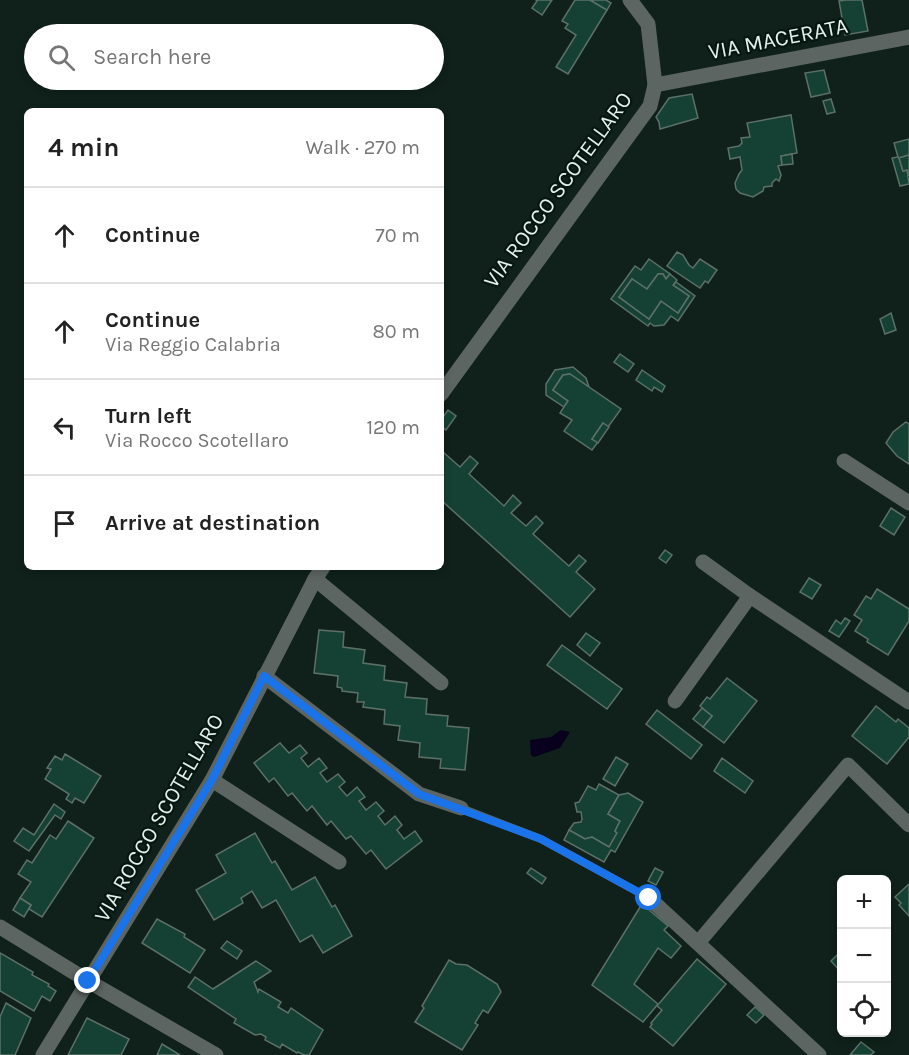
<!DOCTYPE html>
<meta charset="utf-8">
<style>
:root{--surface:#fff;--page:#f6f6f6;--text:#222;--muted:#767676;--line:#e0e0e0}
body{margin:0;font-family:Karla,sans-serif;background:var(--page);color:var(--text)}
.controls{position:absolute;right:18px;bottom:18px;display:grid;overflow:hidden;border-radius:9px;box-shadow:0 3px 9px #0003}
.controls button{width:54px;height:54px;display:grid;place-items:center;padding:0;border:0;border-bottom:2px solid var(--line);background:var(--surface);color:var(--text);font:30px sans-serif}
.stop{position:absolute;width:18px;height:18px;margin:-14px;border:4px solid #1a73e8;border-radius:50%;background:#fff}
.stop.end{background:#1a73e8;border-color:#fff;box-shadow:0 2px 6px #0008}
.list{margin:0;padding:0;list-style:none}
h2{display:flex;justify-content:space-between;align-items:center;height:78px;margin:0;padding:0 24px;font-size:26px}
h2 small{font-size:20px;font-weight:400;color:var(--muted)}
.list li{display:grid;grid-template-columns:39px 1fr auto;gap:18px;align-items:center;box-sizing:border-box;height:96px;padding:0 24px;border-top:2px solid var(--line)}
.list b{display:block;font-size:22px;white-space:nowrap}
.list p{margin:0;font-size:20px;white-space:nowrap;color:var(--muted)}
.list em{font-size:20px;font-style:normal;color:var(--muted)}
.icon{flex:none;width:33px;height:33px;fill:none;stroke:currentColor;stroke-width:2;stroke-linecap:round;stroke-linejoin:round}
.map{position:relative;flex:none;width:909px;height:1055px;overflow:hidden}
.search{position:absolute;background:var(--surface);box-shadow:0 3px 9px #0003;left:24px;top:24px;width:420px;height:66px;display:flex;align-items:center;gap:15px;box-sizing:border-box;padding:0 21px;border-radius:33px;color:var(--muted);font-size:22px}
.panel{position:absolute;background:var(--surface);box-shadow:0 3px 9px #0003;left:24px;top:108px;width:420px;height:462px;border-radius:9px}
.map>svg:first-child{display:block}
.water{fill:#08001d}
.building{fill:#144133;stroke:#5c7068;stroke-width:1.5}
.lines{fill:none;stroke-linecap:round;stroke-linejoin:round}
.service{stroke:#5d6562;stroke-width:8}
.minor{stroke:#5d6562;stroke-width:15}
.tertiary{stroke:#5d6562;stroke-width:15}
.route{stroke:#1a73e8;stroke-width:8}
.labels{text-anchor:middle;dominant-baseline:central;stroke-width:4.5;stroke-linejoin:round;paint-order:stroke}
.street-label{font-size:22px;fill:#e6f1ec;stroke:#061711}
</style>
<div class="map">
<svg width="909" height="1055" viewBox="0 0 909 1055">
<rect width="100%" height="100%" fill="#0f211a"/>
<path class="water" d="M561,730L570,732L560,748L534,757L531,755L530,740L551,737Z"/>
<g class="building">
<path d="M536,0H552L542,15L532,8L537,1Z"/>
<path d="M575,0H590L607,10L568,74L556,67L576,35L565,28L568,24L562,21Z"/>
<path d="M590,0H606L611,3L607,10Z"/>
<path d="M846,0H862L868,31L845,35L839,1Z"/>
<path d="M824,70L830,93L811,97L805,73Z"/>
<path d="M692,94L698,118L660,129L659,122L656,117L669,98Z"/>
<path d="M831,99L835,112L827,114L823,101Z"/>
<path d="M791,115L797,153L781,156L782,165L778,166L781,175L779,181L776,179L772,183V186L764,187L763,191L753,197L740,193L736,189L735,183L739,174L742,170L740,157L730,159L728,148L739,146L742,143L741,138L750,137L747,123Z"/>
<path d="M909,139V155L899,158L903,171L907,170L909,184L900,186L892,158L898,157L894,143Z"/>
<path d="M792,154L793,164L782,165L781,156Z"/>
<path d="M909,155V176L907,170L903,171L899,158Z"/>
<path d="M677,252L683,255L689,265L693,268L700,259L717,270L708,283L705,281L700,288L667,266Z"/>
<path d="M649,259L670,274L666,279L663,274H658L647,289L632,279L619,297L649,319L661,301L678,313L689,296L673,285L676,282L695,296L678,321L671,316L664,325L654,326L650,323L648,326L611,299L635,266L641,270Z"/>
<path d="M658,274H663L666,279L670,274L677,280L673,285L689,296L678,313L661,301L649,319L619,297L632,279L647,289Z"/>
<path d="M891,313L896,330L885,334L880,319Z"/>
<path d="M620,354L634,364L628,372L614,362Z"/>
<path d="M573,367L586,378L589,387L570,374L563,375L553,390L568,401L564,407L546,395V384L555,370Z"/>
<path d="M642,370L665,386L662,392L654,387L652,391L636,380Z"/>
<path d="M570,374L621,409L608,427L603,423L592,439L598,442L592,450L564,431L572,420L560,413L568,401L553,390L563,375Z"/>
<path d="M448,410L456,416L446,430L441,427V420Z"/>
<path d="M906,422L909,424V464L897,456L886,443L893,432Z"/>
<path d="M603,423L609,427L598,443L592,439Z"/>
<path d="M442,451L460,467L470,456L478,463L469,474L504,506L513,495L521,503L511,513L526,526L536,516L543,523L533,534L569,566L579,555L586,561L576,572L595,589L570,617L441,500Z"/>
<path d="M891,508L905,517L894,535L880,526Z"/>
<path d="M665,550L672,555L666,563L659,558Z"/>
<path d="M809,578L821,585L812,599L800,592Z"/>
<path d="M877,589L909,609V621L888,655L867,642L868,639L855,631L862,620L854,615L866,596L871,599Z"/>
<path d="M845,618L850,621L839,637L829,631L836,620L841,624Z"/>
<path d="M319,630L344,632L343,647L365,650L363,663L385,666L384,680L407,683L405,697L427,699L426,714L448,716L447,726L469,728L465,770L440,768L441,759L419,757L420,743L398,740L400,726L384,724L385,710L363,707L364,702H357L358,693L342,691V688L337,687L338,676L314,673Z"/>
<path d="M586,633L600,643L590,656L577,645Z"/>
<path d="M562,645L622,689L607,709L547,665Z"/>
<path d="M727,678L757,701L724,743L703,727L712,716L700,706L707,697L710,699Z"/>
<path d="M876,706L896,722L898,719L909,728V737L887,764L852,736Z"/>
<path d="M702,708L712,716L703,727L693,719Z"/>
<path d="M657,710L702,745L691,759L646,724Z"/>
<path d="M280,743L289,753L300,745L307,753L301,758L308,767L319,758L327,768L320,773L327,782L338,774L345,782L339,787L347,796L357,787L365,797L359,801L366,810L376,802L384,811L378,816L385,825L395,816L402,825L397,830L404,839L415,831L422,841L386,869L371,850L366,854L351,836L346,839L331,821L327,825L312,806L307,811L292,793L288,796L274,778L269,782L254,763Z"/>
<path d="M65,754L101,776L84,803L75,798L72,803L66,799L69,794L45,779L51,769L47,768L55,756L62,760Z"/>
<path d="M616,757L628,764L615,786L603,779Z"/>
<path d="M722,758L753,781L745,793L714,771Z"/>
<path d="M599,784L619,795L608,814L620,821L615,831L617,833L609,847L592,837L585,839L569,830L574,823L581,822L582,819L581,812H577L575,803L579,802L588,786L596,790Z"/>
<path d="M628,793L643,802L615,852L611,850L604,862L564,840L569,830L585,839L592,837L609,847L617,833L615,831L620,821L608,814L619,795Z"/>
<path d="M54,804L65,812L61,819L55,815L29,851L14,841L23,828L34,835Z"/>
<path d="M68,821L94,838L42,917L29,909L31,905L20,898L31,882L18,874L27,860L32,863L50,835L56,839Z"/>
<path d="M255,833L272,863L275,861L292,890L315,877L332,907L335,905L352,936L323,953L312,935L300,942L276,900L262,908L252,891L241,898L243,903L214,920L196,890L226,873L216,855Z"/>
<path d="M531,868L546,878L542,884L527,873Z"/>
<path d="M655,868L663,872L656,885L648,881Z"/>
<path d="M909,884V916L899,905L901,903L895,897Z"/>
<path d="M20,898L31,905L24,917L13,910Z"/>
<path d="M642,904L668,926L664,930L681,946L671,958L658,948L634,984L658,1004L643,1022L592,985Z"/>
<path d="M157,919L185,934L184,937L205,950L190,973L142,943Z"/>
<path d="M227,941L242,951L237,959L221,948Z"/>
<path d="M842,950V969L840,971L831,961Z"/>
<path d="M0,953L33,972L32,975L49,984L48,986L56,991L50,1001L42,996L34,1011L0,991Z"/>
<path d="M697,959L726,984L673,1046L650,1027L652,1024L651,1023L662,1010L657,1006Z"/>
<path d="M449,960L456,964L467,965L497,984L501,992L488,1013L483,1010L475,1023L478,1025L462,1050L415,1022L424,1008L422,1006Z"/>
<path d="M256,961L271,971L254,982L258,992L259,989L281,1002L278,1007L288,1013L291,1008L323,1030L309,1055H304L298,1052L297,1053L282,1044L280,1048L265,1040L266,1037L261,1034L255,1035L234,1023L236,1019L188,987L195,977L213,989Z"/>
<path d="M6,1003L31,1018L15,1055H0V1017Z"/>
<path d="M755,1007L764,1015L756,1023L747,1015Z"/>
<path d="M87,1018L129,1039L121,1055H68Z"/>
<path d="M861,1042L874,1052L871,1055H850Z"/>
<path d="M162,1044L180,1055H157Z"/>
</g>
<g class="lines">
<path class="service" d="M461,808L541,839L649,898"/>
<g class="minor">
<path d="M655,85L909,37"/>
<path d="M844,461L909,503"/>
<path d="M703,562L750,596L909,702"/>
<path d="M315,579L441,683"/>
<path d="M264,676L419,794L461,808"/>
<path d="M675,701L750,596"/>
<path d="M212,780L339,862"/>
<path d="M649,898L819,1055"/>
<path d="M0,927L88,981L216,1055"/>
<path d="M698,943L848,765L909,825"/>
</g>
<g class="tertiary">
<path d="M441,394L650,106L655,85L648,24L630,0"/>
<path d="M43,1055L212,780L315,579L323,567"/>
</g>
</g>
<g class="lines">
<path class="route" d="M88,981L212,780L264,676L419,794L541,839L649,898"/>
</g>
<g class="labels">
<g class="street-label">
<text transform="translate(778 39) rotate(-11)">VIA MACERATA</text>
<text transform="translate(558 190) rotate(-54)">VIA ROCCO SCOTELLARO</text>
<text transform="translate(159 818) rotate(-60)">VIA ROCCO SCOTELLARO</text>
</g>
</g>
</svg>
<div class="controls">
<button>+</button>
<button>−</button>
<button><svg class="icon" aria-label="locate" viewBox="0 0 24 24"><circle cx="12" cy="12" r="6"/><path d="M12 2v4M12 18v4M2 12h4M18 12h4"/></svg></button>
</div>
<div class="stop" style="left:649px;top:898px"></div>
<div class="stop end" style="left:88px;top:981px"></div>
<div class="search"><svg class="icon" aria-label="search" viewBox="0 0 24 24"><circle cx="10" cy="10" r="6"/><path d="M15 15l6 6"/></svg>Search here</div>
<section class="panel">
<h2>4 min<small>Walk · 270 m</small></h2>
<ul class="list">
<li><svg class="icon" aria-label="ahead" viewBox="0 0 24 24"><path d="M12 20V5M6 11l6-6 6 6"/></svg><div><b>Continue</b></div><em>70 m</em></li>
<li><svg class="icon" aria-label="ahead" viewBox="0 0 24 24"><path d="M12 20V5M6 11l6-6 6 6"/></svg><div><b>Continue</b><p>Via Reggio Calabria</p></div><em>80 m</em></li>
<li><svg class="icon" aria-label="left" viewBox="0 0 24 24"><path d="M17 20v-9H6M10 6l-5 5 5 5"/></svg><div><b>Turn left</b><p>Via Rocco Scotellaro</p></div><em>120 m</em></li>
<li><svg class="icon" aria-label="arrive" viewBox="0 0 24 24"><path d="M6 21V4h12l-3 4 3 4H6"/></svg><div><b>Arrive at destination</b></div></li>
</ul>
</section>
</div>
